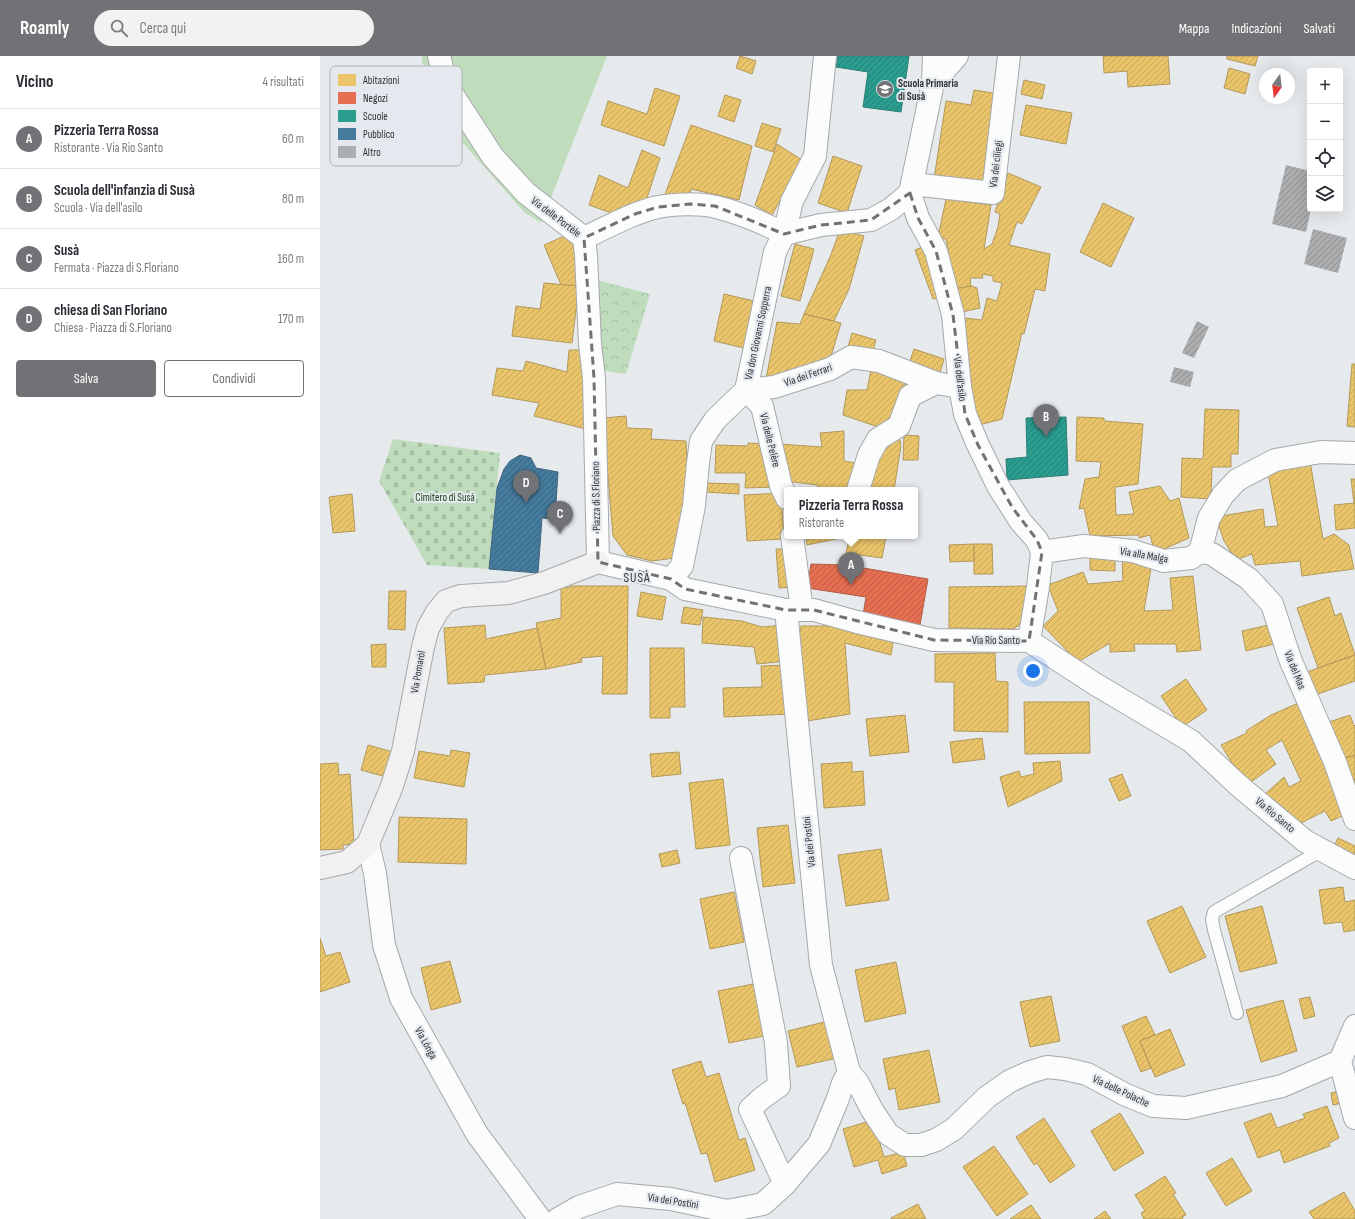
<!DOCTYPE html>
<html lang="it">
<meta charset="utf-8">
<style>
:root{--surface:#fff;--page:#f2f2f3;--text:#2b2b33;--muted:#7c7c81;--line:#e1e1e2;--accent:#717275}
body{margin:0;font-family:"Sofia Sans Condensed",sans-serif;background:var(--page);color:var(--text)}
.controls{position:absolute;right:12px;top:12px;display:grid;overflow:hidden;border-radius:4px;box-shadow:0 4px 16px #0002}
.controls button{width:36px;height:36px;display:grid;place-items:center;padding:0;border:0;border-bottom:1px solid var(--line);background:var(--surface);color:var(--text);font:20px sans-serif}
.compass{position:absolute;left:939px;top:12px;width:36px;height:36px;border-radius:50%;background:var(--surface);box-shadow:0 4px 16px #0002;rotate:194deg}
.you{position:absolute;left:713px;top:615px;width:14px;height:14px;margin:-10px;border:3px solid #fff;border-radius:50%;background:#1a73e8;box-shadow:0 0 0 6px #1a73e833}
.badge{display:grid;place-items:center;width:26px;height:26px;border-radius:50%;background:var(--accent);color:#fff;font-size:13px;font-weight:700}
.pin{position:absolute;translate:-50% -33px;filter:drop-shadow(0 1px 2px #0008)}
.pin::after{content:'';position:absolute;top:21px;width:14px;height:12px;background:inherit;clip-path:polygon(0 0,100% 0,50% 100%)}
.popup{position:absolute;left:464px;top:431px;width:134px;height:52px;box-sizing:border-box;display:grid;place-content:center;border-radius:4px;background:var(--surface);filter:drop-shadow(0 1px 3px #0005);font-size:13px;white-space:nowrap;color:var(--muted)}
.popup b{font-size:15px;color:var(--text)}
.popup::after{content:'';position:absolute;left:50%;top:100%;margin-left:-8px;border:8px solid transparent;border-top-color:var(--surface)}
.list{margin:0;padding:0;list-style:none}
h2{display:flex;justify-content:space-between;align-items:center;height:52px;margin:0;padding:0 16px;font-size:17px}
h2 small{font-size:13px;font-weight:400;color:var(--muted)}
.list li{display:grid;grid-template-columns:26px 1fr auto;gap:12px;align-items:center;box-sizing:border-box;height:60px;padding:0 16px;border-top:1px solid var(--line)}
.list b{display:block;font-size:15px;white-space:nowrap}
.list p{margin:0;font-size:13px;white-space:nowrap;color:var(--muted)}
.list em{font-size:13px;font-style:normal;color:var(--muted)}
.actions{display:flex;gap:8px;padding:12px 16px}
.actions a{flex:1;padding:9px 0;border:1px solid var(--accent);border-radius:4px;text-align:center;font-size:14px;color:var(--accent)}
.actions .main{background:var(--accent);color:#fff}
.icon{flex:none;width:22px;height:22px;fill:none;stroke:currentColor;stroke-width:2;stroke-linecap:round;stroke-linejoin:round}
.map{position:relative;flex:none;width:1035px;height:1163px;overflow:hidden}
header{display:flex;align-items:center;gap:24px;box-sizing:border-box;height:56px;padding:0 20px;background:var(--accent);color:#fff}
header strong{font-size:19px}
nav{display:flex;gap:22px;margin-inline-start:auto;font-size:14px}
.search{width:280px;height:36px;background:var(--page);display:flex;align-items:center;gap:10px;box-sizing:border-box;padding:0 14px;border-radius:22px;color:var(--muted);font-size:15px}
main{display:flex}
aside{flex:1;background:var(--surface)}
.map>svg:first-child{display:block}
.grass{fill:#bfddbd}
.cemetery{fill:url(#cemetery-stones)}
.park{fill:url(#park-crowns)}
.homes{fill:url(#homes-hatch);stroke:#b2985a}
.shops{fill:url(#shops-hatch);stroke:#b05d48}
.schools{fill:url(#schools-hatch);stroke:#2c7d74}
.public{fill:url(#public-hatch);stroke:#3f657e}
.building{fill:url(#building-hatch)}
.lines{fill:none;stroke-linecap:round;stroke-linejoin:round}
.lane-casing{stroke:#a6a8aa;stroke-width:14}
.street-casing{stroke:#a6a8aa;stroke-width:24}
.secondary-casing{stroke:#a6a8aa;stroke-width:24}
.lane{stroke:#fbfcfc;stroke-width:12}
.street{stroke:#fbfcfc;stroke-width:22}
.secondary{stroke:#f2f0f0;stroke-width:22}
.marked{fill:none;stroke:#717275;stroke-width:3;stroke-dasharray:8 5;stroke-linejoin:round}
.labels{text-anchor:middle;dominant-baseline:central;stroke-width:4;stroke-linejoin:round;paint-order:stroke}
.poi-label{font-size:11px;font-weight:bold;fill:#313234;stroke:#e5e9ef;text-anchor:start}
.street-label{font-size:11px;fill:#313234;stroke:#e5e9ef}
.park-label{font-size:11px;fill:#184412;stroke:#e5e9ef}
.quarter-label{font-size:13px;letter-spacing:1px;fill:#313234;stroke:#e5e9ef}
.key{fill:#e5e9ef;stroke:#afb2b7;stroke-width:1}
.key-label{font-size:11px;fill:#313234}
</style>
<header>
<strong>Roamly</strong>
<div class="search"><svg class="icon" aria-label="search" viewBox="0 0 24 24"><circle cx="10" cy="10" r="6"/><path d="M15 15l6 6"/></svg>Cerca qui</div>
<nav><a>Mappa</a><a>Indicazioni</a><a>Salvati</a></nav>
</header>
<main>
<aside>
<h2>Vicino<small>4 risultati</small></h2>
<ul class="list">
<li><span class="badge">A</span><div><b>Pizzeria Terra Rossa</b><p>Ristorante · Via Rio Santo</p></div><em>60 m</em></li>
<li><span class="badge">B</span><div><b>Scuola dell'infanzia di Susà</b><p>Scuola · Via dell'asilo</p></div><em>80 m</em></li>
<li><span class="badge">C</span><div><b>Susà</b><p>Fermata · Piazza di S.Floriano</p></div><em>160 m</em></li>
<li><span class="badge">D</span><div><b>chiesa di San Floriano</b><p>Chiesa · Piazza di S.Floriano</p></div><em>170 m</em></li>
</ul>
<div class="actions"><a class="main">Salva</a><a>Condividi</a></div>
</aside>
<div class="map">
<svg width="1035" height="1163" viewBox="0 0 1035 1163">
<defs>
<pattern id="cemetery-stones" width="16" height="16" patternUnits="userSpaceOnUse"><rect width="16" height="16" fill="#bfddbd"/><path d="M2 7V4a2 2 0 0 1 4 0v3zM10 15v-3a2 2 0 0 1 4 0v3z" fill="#a5bea3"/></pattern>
<pattern id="park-crowns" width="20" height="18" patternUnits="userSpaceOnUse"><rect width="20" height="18" fill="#bfddbd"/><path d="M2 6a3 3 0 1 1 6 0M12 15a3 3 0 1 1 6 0" fill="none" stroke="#a5bea3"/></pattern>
<pattern id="homes-hatch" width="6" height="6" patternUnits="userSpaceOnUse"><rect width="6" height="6" fill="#e9c46a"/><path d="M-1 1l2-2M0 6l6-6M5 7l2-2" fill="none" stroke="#c8a95c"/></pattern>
<pattern id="shops-hatch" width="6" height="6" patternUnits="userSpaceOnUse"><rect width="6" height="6" fill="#e76f51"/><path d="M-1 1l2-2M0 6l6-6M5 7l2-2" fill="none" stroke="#bc5c44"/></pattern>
<pattern id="schools-hatch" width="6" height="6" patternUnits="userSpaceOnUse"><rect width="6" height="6" fill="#2a9d8f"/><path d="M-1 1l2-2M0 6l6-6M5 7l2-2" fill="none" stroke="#258176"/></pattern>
<pattern id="public-hatch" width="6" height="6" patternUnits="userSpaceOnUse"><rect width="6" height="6" fill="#457b9d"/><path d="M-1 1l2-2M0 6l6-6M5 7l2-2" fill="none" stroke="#3a6581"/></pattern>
<pattern id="building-hatch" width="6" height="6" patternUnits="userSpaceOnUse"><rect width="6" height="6" fill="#abadaf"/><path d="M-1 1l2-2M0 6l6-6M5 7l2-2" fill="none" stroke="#8c8d8f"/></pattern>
</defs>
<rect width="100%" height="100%" fill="#e7eaed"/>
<path class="grass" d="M102,0H287L221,167L204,156L135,78L102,6Z"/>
<path class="cemetery" d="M73,383L180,397L169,513L107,509L59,425Z"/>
<path class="park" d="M277,224L330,238L306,318L277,314Z"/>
<g class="homes">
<path d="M420,0L436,5L432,18L416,12Z"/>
<path d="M783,0H848L850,28L808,31L807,15L784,17Z"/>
<path d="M907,0H938L935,10L907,3Z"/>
<path d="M909,12L930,18L925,38L904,32Z"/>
<path d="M704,24L725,29L722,43L701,38Z"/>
<path d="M335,32L360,40L344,90L281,69L288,45L327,58Z"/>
<path d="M654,34L680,38L665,131L614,123L626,45L651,49Z"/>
<path d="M405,39L421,44L414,66L398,60Z"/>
<path d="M706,49L752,57L746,88L700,79Z"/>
<path d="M442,67L461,73L453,96L435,90Z"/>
<path d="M371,69L432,90L419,144L371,133L369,142L344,141Z"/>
<path d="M457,88L482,104L452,159L435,149Z"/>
<path d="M322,94L340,102L326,145L297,159L269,149L279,119L308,132Z"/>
<path d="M513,100L542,110L527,157L498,147Z"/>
<path d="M688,117L721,131L702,168L697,166L689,189L730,198L725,235L715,233L704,278L702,277L682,363L659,369L641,312L646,262L662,264L667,242L677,245L682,227L673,225V220L662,218L663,222H650L651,230L635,233L626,183L618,181L626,143L671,149L664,193L672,188L678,171L680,158L675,156Z"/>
<path d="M783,147L814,162L791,211L760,196Z"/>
<path d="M520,174L544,180L529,233L514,265L484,258L510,201Z"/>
<path d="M249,178L261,211L259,230L241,229L224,189Z"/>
<path d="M475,188L494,193L480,245L461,240Z"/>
<path d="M605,190L621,241L613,243L595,194Z"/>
<path d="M224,227L259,230L252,287L192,280L196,250L220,253Z"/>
<path d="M651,230L657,232L660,252L642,256L635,233Z"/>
<path d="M404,238L434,245L424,292L394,285Z"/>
<path d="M484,258L521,267L509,307L446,323L457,266L480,268Z"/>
<path d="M532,277L556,284L552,298L528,291Z"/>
<path d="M594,293L624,303L619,320L588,311Z"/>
<path d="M249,294H263L266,373L214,360L219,347L172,339L177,312L203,315L206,305L247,316Z"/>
<path d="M1032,308H1035V371L1027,370Z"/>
<path d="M552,309L587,321L578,356L567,374L523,359L527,334H547Z"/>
<path d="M885,353L919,354L918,398H911V411H892L891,443L861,441L862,402L883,403Z"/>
<path d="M306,360L307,372L332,373L331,383L366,385L368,432L355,502L332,505L307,499L293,480L288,420L282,396L284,362Z"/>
<path d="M757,361L784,362V365L823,368L818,428L795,431L796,459L814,458L809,436L840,430L850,445L859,442L869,482L835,497L830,479L819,482V479L770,480L764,452L759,453L765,423L779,421L781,406L756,405Z"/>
<path d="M524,375V405L541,408L535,434H497L498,429L465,425L459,388L502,391L500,377Z"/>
<path d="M571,378L580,384L581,390L574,434H542Z"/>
<path d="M584,379L599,380L598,404H583Z"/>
<path d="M428,387L448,388L455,431L425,432L426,417H395L396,389L428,390Z"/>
<path d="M990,405L1003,483L1014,478L1029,489L1034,513L982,520L980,505L935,509L932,498L916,504L904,485L896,461L943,453L945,471L958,470L947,412Z"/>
<path d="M1031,423H1035V472L1016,474L1014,449L1034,447Z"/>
<path d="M386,427L419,428V438L385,436Z"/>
<path d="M461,437L464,483L427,485L424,439Z"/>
<path d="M32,438L35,475L13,477L9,441Z"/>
<path d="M486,480H566L562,502L526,497L530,480L487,489Z"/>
<path d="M654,488V505L630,506L629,489Z"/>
<path d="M654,488H672L673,518H654Z"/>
<path d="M456,493H471L474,531L459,532Z"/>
<path d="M802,499L832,506L824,555L853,554L850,522L873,520L881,594L857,596L856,588H814L815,595L790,596V587L758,606L723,570L738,555L728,529L763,516L768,528L803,525Z"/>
<path d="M770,500L795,501V515L770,514Z"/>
<path d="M250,530H308L307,638H282L283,600L261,602L262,606L226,613L216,567L241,562V531L250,532Z"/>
<path d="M709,530L705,566L693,573L629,572V531Z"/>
<path d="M69,535H86L85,574L68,573Z"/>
<path d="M321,536L346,541L342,564L317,560Z"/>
<path d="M1009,541L1015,560L1021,557L1035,599L998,612L977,552Z"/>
<path d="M364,551L383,554L380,569L361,567Z"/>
<path d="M383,561L422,565L442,571L464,569L467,605L437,608L434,591L382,587Z"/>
<path d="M953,568L958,587L926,595L922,575Z"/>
<path d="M165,569L166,583L217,572L226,613L165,619L164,626L128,628L124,572Z"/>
<path d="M481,570H522L574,580L571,599L525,587L530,658L487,665L477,589Z"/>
<path d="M66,588V611H52L51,589Z"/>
<path d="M330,592H364L365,651H350V662H330Z"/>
<path d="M675,597L676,625L688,626V676L634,675V626H615V598Z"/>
<path d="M1035,599V625L992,640L984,617Z"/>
<path d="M468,609L471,658L404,661L403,632L442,631L441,610Z"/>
<path d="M866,623L887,654L862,671L841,640Z"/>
<path d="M983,645L1029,757L1011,765L1005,755L979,768L944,739L964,721L969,731L981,725L962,684L946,694L956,708L931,726L912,707L901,689L927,677L926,675L951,659Z"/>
<path d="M704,646H769L770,697L705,698Z"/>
<path d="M585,659L589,696L550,700L546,663Z"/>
<path d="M1030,659L1034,670L1035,669V699L1020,704L1006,667Z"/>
<path d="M662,682L665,703L633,707L630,686Z"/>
<path d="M48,689L73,696L66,721L41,714Z"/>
<path d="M131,694L150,697L144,731L94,722L99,695L130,700Z"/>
<path d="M359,696L361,718L332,721L330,698Z"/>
<path d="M1035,699V746L1020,704Z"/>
<path d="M740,705L742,725L688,751L680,721L699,715L701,721L714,718L713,707Z"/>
<path d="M532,706V716L543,715L545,749L504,752L501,708Z"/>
<path d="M18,707L19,719L30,718L34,788L23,789V793L0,794V708Z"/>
<path d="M802,718L811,740L799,745L789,723Z"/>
<path d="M403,723L410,789L376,793L369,727Z"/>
<path d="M79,761L147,763L146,808L78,806Z"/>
<path d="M468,769L475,827L443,831L437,772Z"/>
<path d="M1018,782L1035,790V802L1013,792Z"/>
<path d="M561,793L569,844L526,850L518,799Z"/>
<path d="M357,794L360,807L342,811L339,798Z"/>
<path d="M1023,831L1025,846L1035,844V874L1024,876L1022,866L1004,868L999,834Z"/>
<path d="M414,836L424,886L390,893L380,843Z"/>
<path d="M862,850L886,901L850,917L827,865Z"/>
<path d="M942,850L957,907L920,916L905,860Z"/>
<path d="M0,882L6,900L20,896L30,926L0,936Z"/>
<path d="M130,905L141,946L111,954L101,912Z"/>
<path d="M576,906L586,957L545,966L535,914Z"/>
<path d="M438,927L449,979L409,987L398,935Z"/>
<path d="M731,940L740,985L710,991L700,946Z"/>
<path d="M990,941L995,960L984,963L979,943Z"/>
<path d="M963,944L977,995L941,1006L926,954Z"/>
<path d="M826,960L835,979L820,985L831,1012L821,1016L802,970Z"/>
<path d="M508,965L517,1002L477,1011L468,975Z"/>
<path d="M850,973L865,1009L835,1021L820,985Z"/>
<path d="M609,994L620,1046L579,1054L575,1032L569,1034L563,1003Z"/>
<path d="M381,1005L386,1021L399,1017L419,1084L425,1082L435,1114L395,1126L387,1097L381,1098L365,1047L363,1048L352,1014Z"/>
<path d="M1020,1035L1022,1047L1013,1049L1011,1037Z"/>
<path d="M1007,1050L1019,1082L1009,1087L1010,1090L964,1107L960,1094L938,1102L924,1067L951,1057L957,1072L985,1062L983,1058Z"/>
<path d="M800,1057L824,1097L794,1115L771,1075Z"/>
<path d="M724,1062L755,1110L730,1127L717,1107L714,1109L696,1081Z"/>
<path d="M553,1064L564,1101L583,1096L587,1110L562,1118L558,1104L534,1111L523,1073Z"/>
<path d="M674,1090L708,1138L677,1160L643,1111Z"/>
<path d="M912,1102L932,1135L906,1150L886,1117Z"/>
<path d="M845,1120L856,1137L853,1138L866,1159L862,1161L863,1163H824L821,1157L825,1155L815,1139Z"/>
<path d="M1024,1136L1035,1155V1163H994L989,1156Z"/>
<path d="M598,1148L606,1163H571V1162Z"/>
<path d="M711,1149L721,1163H690Z"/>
<path d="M785,1155L791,1163H774Z"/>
</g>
<path class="shops" d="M491,508L526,509L608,523L600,569L543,559L546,541L487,532Z"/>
<g class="schools">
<path d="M518,0H589L581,56L543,51L548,16L516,11Z"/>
<path d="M746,361L748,419L687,424L686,403L707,401L706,362Z"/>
</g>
<path class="public" d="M200,399L211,402L216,412L238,416L235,463L222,462L218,517L169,513L177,432L184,413L190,405Z"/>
<g class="building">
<path d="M966,109L990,115V153H991L986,176L952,168Z"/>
<path d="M993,173L1027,182L1018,217L984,208Z"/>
<path d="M877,265L889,271L874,302L862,297Z"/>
<path d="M854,311L874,316L870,331L850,326Z"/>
</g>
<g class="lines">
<g class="lane-casing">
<path id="lane" d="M917,957L894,874L892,863L894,856L1002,794"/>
</g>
<g class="street-casing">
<g id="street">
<path d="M119,0L127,30L173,101L206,137L264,182L266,199L270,288L274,322L278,506L351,523L365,533L466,554H494L537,566L614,584L709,585L775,628L871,685L918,729L985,785L1035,812"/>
<path d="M614,0L613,27L590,137L598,162L616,195L633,259L640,331L645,358L658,389L678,430L701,466L717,484L722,496"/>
<path d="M613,27L637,0"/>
<path d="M592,128L673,137L689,0"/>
<path d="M464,178L501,169L551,164L571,153L590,137"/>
<path d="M264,182C288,171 312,157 338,151C353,148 380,147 396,151C417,156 445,167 464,178"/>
<path d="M426,334L454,331L510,313L531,301L559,305L616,327L640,331"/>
<path d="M426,334L442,350L461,430L467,442"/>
<path d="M538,434L549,399L558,383L579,370L590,340L616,327"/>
<path d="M472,480L482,554"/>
<path d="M880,496L892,498L929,523L952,548L970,603L1015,706L1035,763"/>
<path d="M351,523L362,510L374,450L378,407L381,385L395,364L426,334L455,196L464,178L472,145L495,100L505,0"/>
<path d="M466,554L501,909L529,1016L538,1027L552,1054L568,1078L585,1089H601L616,1084L634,1073L667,1041L690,1025L710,1016L727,1011L745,1013L767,1018L806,1039L833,1050L866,1052L962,1030L1020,1005"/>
<path d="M709,585L718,531L722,496L764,490L813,495L844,505L871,502L880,496L889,462L903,439L917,424L955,404L1001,396L1035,397"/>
<path d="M48,788L55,817L64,889L81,942L157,1078L220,1163"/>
<path d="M421,802L456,987L459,1030L442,1042L430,1053L465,1128"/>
<path d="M1035,970L1020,1005L1035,1062"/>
<path d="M238,1163L259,1151L297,1138L351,1143L407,1155L443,1148L465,1128L499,1088L517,1045L523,1027L529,1016"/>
</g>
</g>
<g class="secondary-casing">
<path id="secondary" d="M0,812L27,806L48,788L72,730L83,695L103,591L108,572L117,556L126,545L141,540L189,537L224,527L278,506"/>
</g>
<use href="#lane" class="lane"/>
<use href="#street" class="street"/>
<use href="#secondary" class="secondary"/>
</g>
<path class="marked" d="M590,137L598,162L616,195L633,259L645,358L658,389L692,451L717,484L722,496L709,585L614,584L494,554H466L365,533L351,523L278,506L274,322L264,182L315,158L338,151L370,148L395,150L464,178L501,169L551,164Z"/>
<defs>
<g id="school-disc" transform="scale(0.9)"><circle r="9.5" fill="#717275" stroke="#e5e9ef"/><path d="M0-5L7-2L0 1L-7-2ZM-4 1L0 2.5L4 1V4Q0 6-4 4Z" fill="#fff"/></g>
</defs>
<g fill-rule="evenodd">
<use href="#school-disc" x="565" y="33"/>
</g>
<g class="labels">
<g class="poi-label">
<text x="578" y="27">Scuola Primaria<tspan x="578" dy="13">di Susà</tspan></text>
</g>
<g class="street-label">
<text transform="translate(676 108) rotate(-83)">Via dei ciliegi</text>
<text transform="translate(236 161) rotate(37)">Via delle Portèle</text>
<text transform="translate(438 277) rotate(-78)">Via don Giovanni Sopperra</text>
<text transform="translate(488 319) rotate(-19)">Via dei Ferrari</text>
<text transform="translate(640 323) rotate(83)">Via dell'asilo</text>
<text transform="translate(450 384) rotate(76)">Via delle Pelère</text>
<text transform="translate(276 440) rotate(-91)">Piazza di S.Floriano</text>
<text transform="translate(824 499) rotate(10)">Via alla Malga</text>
<text x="676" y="584">Via Rio Santo</text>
<text transform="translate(975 614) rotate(68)">Via del Mas</text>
<text transform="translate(98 616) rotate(-80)">Via Pomaròl</text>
<text transform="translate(955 759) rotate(40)">Via Rio Santo</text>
<text transform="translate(489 786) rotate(-96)">Via dei Postini</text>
<text transform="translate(106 987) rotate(61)">Via Lónga</text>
<text transform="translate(801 1035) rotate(25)">Via delle Polache</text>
<text transform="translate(353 1145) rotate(9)">Via dei Postini</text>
</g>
<g class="park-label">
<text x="125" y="441">Cimitero di Susà</text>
</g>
<g class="quarter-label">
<text x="317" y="522">SUSÀ</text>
</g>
</g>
<rect x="10" y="10" width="132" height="100" rx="6" class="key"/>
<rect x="18" y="18" width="18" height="12" fill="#e9c46a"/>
<rect x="18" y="36" width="18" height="12" fill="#e76f51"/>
<rect x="18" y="54" width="18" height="12" fill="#2a9d8f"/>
<rect x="18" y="72" width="18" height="12" fill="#457b9d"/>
<rect x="18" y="90" width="18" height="12" fill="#abadaf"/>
<g class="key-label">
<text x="43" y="28">Abitazioni</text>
<text x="43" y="46">Negozi</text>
<text x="43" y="64">Scuole</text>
<text x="43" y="82">Pubblico</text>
<text x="43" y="100">Altro</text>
</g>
</svg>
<div class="controls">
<button>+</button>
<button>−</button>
<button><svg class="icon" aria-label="locate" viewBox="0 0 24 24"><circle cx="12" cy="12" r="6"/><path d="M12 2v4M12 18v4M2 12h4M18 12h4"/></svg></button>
<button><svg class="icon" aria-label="layers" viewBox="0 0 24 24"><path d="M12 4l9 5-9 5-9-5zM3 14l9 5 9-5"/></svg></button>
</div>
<svg class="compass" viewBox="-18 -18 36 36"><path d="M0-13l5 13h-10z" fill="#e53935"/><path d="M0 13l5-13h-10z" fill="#7c7c81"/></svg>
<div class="you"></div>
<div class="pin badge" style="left:531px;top:529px">A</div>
<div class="popup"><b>Pizzeria Terra Rossa</b>Ristorante</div>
<div class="pin badge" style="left:726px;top:381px">B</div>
<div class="pin badge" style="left:240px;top:478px">C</div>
<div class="pin badge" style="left:206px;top:447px">D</div>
</div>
</main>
